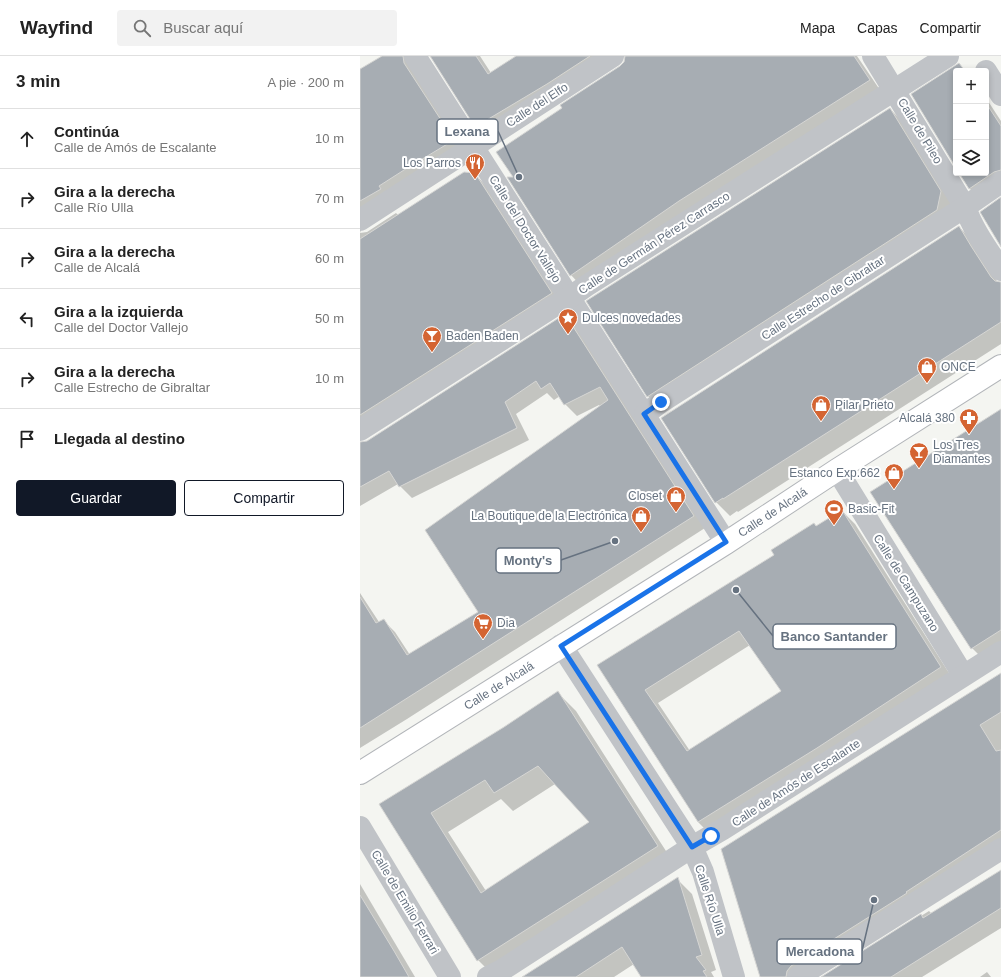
<!DOCTYPE html>
<html lang="es">
<meta charset="utf-8">
<style>
:root{--surface:#fff;--page:#f2f2f2;--text:#222;--muted:#767676;--line:#e0e0e0;--accent:#111827}
body{margin:0;font-family:Arial,sans-serif;background:var(--page);color:var(--text)}
.controls{position:absolute;right:12px;top:12px;display:grid;overflow:hidden;border-radius:4px;box-shadow:0 2px 6px #0003}
.controls button{width:36px;height:36px;display:grid;place-items:center;padding:0;border:0;border-bottom:1px solid var(--line);background:var(--surface);color:var(--text);font:20px sans-serif}
.stop{position:absolute;width:12px;height:12px;margin:-9px;border:3px solid #1a73e8;border-radius:50%;background:#fff}
.stop.end{background:#1a73e8;border-color:#fff;box-shadow:0 1px 4px #0008}
.list{margin:0;padding:0;list-style:none}
h2{display:flex;justify-content:space-between;align-items:center;height:52px;margin:0;padding:0 16px;font-size:17px}
h2 small{font-size:13px;font-weight:400;color:var(--muted)}
.list li{display:grid;grid-template-columns:26px 1fr auto;gap:12px;align-items:center;box-sizing:border-box;height:60px;padding:0 16px;border-top:1px solid var(--line)}
.list b{display:block;font-size:15px;white-space:nowrap}
.list p{margin:0;font-size:13px;white-space:nowrap;color:var(--muted)}
.list em{font-size:13px;font-style:normal;color:var(--muted)}
.actions{display:flex;gap:8px;padding:12px 16px}
.actions a{flex:1;padding:9px 0;border:1px solid var(--accent);border-radius:4px;text-align:center;font-size:14px;color:var(--accent)}
.actions .main{background:var(--accent);color:#fff}
.icon{flex:none;width:22px;height:22px;fill:none;stroke:currentColor;stroke-width:2;stroke-linecap:round;stroke-linejoin:round}
.map{position:relative;flex:none;width:641px;height:921px;overflow:hidden}
header{display:flex;align-items:center;gap:24px;box-sizing:border-box;height:56px;padding:0 20px;background:var(--surface);border-bottom:1px solid var(--line)}
header strong{font-size:19px}
nav{display:flex;gap:22px;margin-inline-start:auto;font-size:14px}
.search{width:280px;height:36px;background:var(--page);display:flex;align-items:center;gap:10px;box-sizing:border-box;padding:0 14px;border-radius:4px;color:var(--muted);font-size:15px}
main{display:flex}
aside{flex:1;background:var(--surface)}
.map>svg:first-child{display:block}
.shadow{fill:#0003;fill-rule:evenodd}
.building{fill:#a7adb3;stroke:#d6d6d4;fill-rule:evenodd}
.lines{fill:none;stroke-linecap:round;stroke-linejoin:round}
.primary-casing{stroke:#b2b5b9;stroke-width:24}
.minor{stroke:#c0c3c7;stroke-width:22}
.primary{stroke:#fff;stroke-width:22}
.route{stroke:#1a73e8;stroke-width:5}
.labels{text-anchor:middle;dominant-baseline:central;stroke-width:4;stroke-linejoin:round;paint-order:stroke}
.street-label{font-size:12px;fill:#667280;stroke:#fff}
.poi-label{font-size:12px;fill:#667280;stroke:#fff;text-anchor:start}
.leader{fill:none;stroke:#667280;stroke-width:1.5}
.callout-dot{fill:#667280;stroke:#fff;stroke-width:1.5}
.callout{fill:#fff;stroke:#667280;stroke-width:1.5}
.callout-label{font-size:13px;text-anchor:middle;font-weight:bold;fill:#667280}
</style>
<header>
<strong>Wayfind</strong>
<div class="search"><svg class="icon" aria-label="search" viewBox="0 0 24 24"><circle cx="10" cy="10" r="6"/><path d="M15 15l6 6"/></svg>Buscar aquí</div>
<nav><a>Mapa</a><a>Capas</a><a>Compartir</a></nav>
</header>
<main>
<aside>
<h2>3 min<small>A pie · 200 m</small></h2>
<ul class="list">
<li><svg class="icon" aria-label="ahead" viewBox="0 0 24 24"><path d="M12 20V5M6 11l6-6 6 6"/></svg><div><b>Continúa</b><p>Calle de Amós de Escalante</p></div><em>10 m</em></li>
<li><svg class="icon" aria-label="right" viewBox="0 0 24 24"><path d="M7 20v-9h11M14 6l5 5-5 5"/></svg><div><b>Gira a la derecha</b><p>Calle Río Ulla</p></div><em>70 m</em></li>
<li><svg class="icon" aria-label="right" viewBox="0 0 24 24"><path d="M7 20v-9h11M14 6l5 5-5 5"/></svg><div><b>Gira a la derecha</b><p>Calle de Alcalá</p></div><em>60 m</em></li>
<li><svg class="icon" aria-label="left" viewBox="0 0 24 24"><path d="M17 20v-9H6M10 6l-5 5 5 5"/></svg><div><b>Gira a la izquierda</b><p>Calle del Doctor Vallejo</p></div><em>50 m</em></li>
<li><svg class="icon" aria-label="right" viewBox="0 0 24 24"><path d="M7 20v-9h11M14 6l5 5-5 5"/></svg><div><b>Gira a la derecha</b><p>Calle Estrecho de Gibraltar</p></div><em>10 m</em></li>
<li><svg class="icon" aria-label="arrive" viewBox="0 0 24 24"><path d="M6 21V4h12l-3 4 3 4H6"/></svg><div><b>Llegada al destino</b></div></li>
</ul>
<div class="actions"><a class="main">Guardar</a><a>Compartir</a></div>
</aside>
<div class="map">
<svg width="641" height="921" viewBox="0 0 641 921">
<rect width="100%" height="100%" fill="#f4f5f1"/>
<g class="shadow">
<path d="M24,0H120L131,17L158,0H497L522,37L224,233L211,219L149,122L155,123L203,52L260,11L265,6L266,0L260,2L129,83L116,70L72,1L69,0L61,3L106,97L2,171L0,177L7,176L36,157L39,160L115,118L128,132L204,251L0,378V14Z"/>
<path d="M626,42L641,65V134L623,146L610,133L600,117H626Z"/>
<path d="M530,53L542,65L592,148L300,352L288,340Z"/>
<path d="M599,171L613,185L638,227H641V288L378,456L377,455L370,460L356,446Z"/>
<path d="M205,260L217,272L345,472L47,663L0,692V537L19,566L23,564L35,576L50,599L120,556L240,350L239,349L217,360L205,348L200,340L194,344L187,337L156,358L169,384L52,442L38,428L0,450V392Z"/>
<path d="M641,354V600L628,608L612,592Z"/>
<path d="M482,455L495,468L594,625L351,779L338,766L239,609L415,499ZM390,589L422,635L330,695L298,647Z"/>
<path d="M641,618V795L446,921H401Z"/>
<path d="M198,637L216,655L315,809L135,921L118,904L20,749L144,672ZM195,728L231,766L126,835L88,776L141,743L153,755Z"/>
<path d="M641,815V872L562,921H463L569,855L572,858Z"/>
<path d="M317,823L332,838L356,914L351,916L354,921H282L274,908L254,921H164Z"/>
<path d="M0,828L55,921H0Z"/>
<path d="M627,916L631,921H620Z"/>
</g>
<g class="building">
<path d="M22,0H43L44,7L94,84L44,114L19,130L21,133L0,145V13Z"/>
<path d="M70,0H116L128,18L156,0H230L187,28L115,71Z"/>
<path d="M265,0H494L510,24L319,145L210,220L147,121H153L136,96L202,52L200,49L260,10L264,6Z"/>
<path d="M599,7L605,15H596V112L551,38Z"/>
<path d="M626,47L641,70V114L634,116L609,133L599,117H626Z"/>
<path d="M530,52L581,135L577,154L287,341L226,245Z"/>
<path d="M104,116L115,117L192,237L0,359V183Z"/>
<path d="M641,141V191L620,156Z"/>
<path d="M599,170L611,190L631,221L635,225L641,226V266L363,443V442L355,447L301,362Z"/>
<path d="M205,258L334,460L0,672V541L16,567L24,563L47,599L118,556L65,474L248,344L240,331L204,349L190,327L181,333L176,325L145,346L157,372L39,431L29,415L0,431V386L7,385Z"/>
<path d="M641,353V574L611,593L510,436Z"/>
<path d="M482,454L581,611L457,692L338,766L237,609L414,499L411,494L454,467L456,470ZM379,575L421,635L327,695L285,634Z"/>
<path d="M641,617V656L620,669L636,695L641,694V774L546,836L547,837L431,910L427,915L426,921H400L361,793Z"/>
<path d="M198,635L298,790L117,905L19,748L144,671ZM178,710L229,766L121,837L71,757L125,724L134,737Z"/>
<path d="M641,814V852L531,921H461L561,858L563,862Z"/>
<path d="M318,821L342,899L336,901L346,914L343,915L347,921H281L262,891L216,921H162Z"/>
<path d="M0,839L34,895L49,921H0Z"/>
</g>
<g class="lines">
<g class="primary-casing">
<g id="primary">
<path id="s1" d="M0,717L366,487L477,414L641,310"/>
</g>
</g>
<g class="minor">
<path d="M55,0L366,487"/>
<path d="M513,0L605,151C613,174 628,194 641,214"/>
<path d="M626,15L641,39"/>
<path d="M0,164L253,0"/>
<path d="M285,358L301,346L605,151L641,126"/>
<path d="M0,374L191,252L209,242L226,230L588,0"/>
<path d="M477,414L603,619"/>
<path d="M201,589L332,791L343,816L374,921"/>
<path d="M0,771L90,921"/>
<path d="M128,921L142,914L332,791L363,773L641,596"/>
<path d="M438,921L641,793"/>
</g>
<use href="#primary" class="primary"/>
</g>
<g class="lines">
<path class="route" d="M301,346L284,358L366,486L201,590L332,791L351,780"/>
</g>
<defs>
<g id="restaurant-pin" transform="scale(1)"><path d="M0 17L-7.5 6A9.5 9.5 0 1 1 7.5 6Z" fill="#d46432" stroke="#fff"/><path d="M-5-6h1v4h1v-4h1v4h1v-4h1v5L-1.5 .5V6h-2V.5L-5-1ZM5-6V6H3V1.5H1.5Q1.5-4 5-6Z" fill="#fff"/></g>
<g id="sight-pin" transform="scale(1)"><path d="M0 17L-7.5 6A9.5 9.5 0 1 1 7.5 6Z" fill="#d46432" stroke="#fff"/><path d="M0-6L1.8-2.2L6-1.7L2.9 1.2L3.7 5.4L0 3.3L-3.7 5.4L-2.9 1.2L-6-1.7L-1.8-2.2Z" fill="#fff"/></g>
<g id="bar-pin" transform="scale(1)"><path d="M0 17L-7.5 6A9.5 9.5 0 1 1 7.5 6Z" fill="#d46432" stroke="#fff"/><path d="M-6-5H6L.8 .8V4.5H3.5V6h-7V4.5H-.8V.8Z" fill="#fff"/></g>
<g id="shop-pin" transform="scale(1)"><path d="M0 17L-7.5 6A9.5 9.5 0 1 1 7.5 6Z" fill="#d46432" stroke="#fff"/><path d="M-5-2.5h2.3a2.7 3.5 0 0 1 5.4 0H5L5.5 6h-11ZM-1.5-2.5h3a1.5 2.3 0 0 0-3 0Z" fill="#fff"/></g>
<g id="pharmacy-pin" transform="scale(1)"><path d="M0 17L-7.5 6A9.5 9.5 0 1 1 7.5 6Z" fill="#d46432" stroke="#fff"/><path d="M-2-6h4v4h4v4h-4v4h-4v-4h-4v-4h4Z" fill="#fff"/></g>
<g id="stadium-pin" transform="scale(1)"><path d="M0 17L-7.5 6A9.5 9.5 0 1 1 7.5 6Z" fill="#d46432" stroke="#fff"/><path d="M0-5a6.5 5 0 1 0 0 10a6.5 5 0 1 0 0-10ZM-3.5-1.8h7v3.6h-7Z" fill="#fff"/></g>
<g id="supermarket-pin" transform="scale(1)"><path d="M0 17L-7.5 6A9.5 9.5 0 1 1 7.5 6Z" fill="#d46432" stroke="#fff"/><path d="M-6-5.5h2.5l.6 2H6L4.5 2H-2.5L-4.4-4H-6ZM-1.5 3.2a1.3 1.3 0 1 0 .1 0ZM3 3.2a1.3 1.3 0 1 0 .1 0Z" fill="#fff"/></g>
</defs>
<g fill-rule="evenodd">
<use href="#restaurant-pin" x="115" y="107"/>
<use href="#sight-pin" x="208" y="262"/>
<use href="#bar-pin" x="72" y="280"/>
<use href="#shop-pin" x="567" y="311"/>
<use href="#shop-pin" x="461" y="349"/>
<use href="#pharmacy-pin" x="609" y="362"/>
<use href="#bar-pin" x="559" y="396"/>
<use href="#shop-pin" x="534" y="417"/>
<use href="#shop-pin" x="316" y="440"/>
<use href="#stadium-pin" x="474" y="453"/>
<use href="#shop-pin" x="281" y="460"/>
<use href="#supermarket-pin" x="123" y="567"/>
</g>
<g class="labels">
<g class="street-label">
<text transform="translate(177 49) rotate(-33)">Calle del Elfo</text>
<text transform="translate(560 75) rotate(59)">Calle de Pileo</text>
<text transform="translate(165 173) rotate(58)">Calle del Doctor Vallejo</text>
<text transform="translate(294 187) rotate(-33)">Calle de Germán Pérez Carrasco</text>
<text transform="translate(463 242) rotate(-33)">Calle Estrecho de Gibraltar</text>
<text stroke="none"><textPath href="#s1" startOffset="488">Calle de Alcalá</textPath></text>
<text transform="translate(546 527) rotate(58)">Calle de Campuzano</text>
<text stroke="none"><textPath href="#s1" startOffset="164">Calle de Alcalá</textPath></text>
<text transform="translate(436 727) rotate(-33)">Calle de Amós de Escalante</text>
<text transform="translate(350 844) rotate(72)">Calle Río Ulla</text>
<text transform="translate(45 846) rotate(59)">Calle de Emilio Ferrari</text>
</g>
<g class="poi-label">
<text x="101" y="107" text-anchor="end">Los Parros</text>
<text x="222" y="262">Dulces novedades</text>
<text x="86" y="280">Baden Baden</text>
<text x="581" y="311">ONCE</text>
<text x="475" y="349">Pilar Prieto</text>
<text x="595" y="362" text-anchor="end">Alcalá 380</text>
<text x="573" y="389">Los Tres<tspan x="573" dy="14">Diamantes</tspan></text>
<text x="520" y="417" text-anchor="end">Estanco Exp.662</text>
<text x="302" y="440" text-anchor="end">Closet</text>
<text x="488" y="453">Basic-Fit</text>
<text x="267" y="460" text-anchor="end">La Boutique de la Electrónica</text>
<text x="137" y="567">Dia</text>
</g>
</g>
<path class="leader" d="M159 121L138 75M255 485L201 504M376 534L413 580M514 844L502 895"/>
<g class="callout-dot">
<circle cx="159" cy="121" r="4"/>
<circle cx="255" cy="485" r="4"/>
<circle cx="376" cy="534" r="4"/>
<circle cx="514" cy="844" r="4"/>
</g>
<g class="callout">
<rect x="77" y="63" width="61" height="25" rx="4"/>
<rect x="136" y="492" width="65" height="25" rx="4"/>
<rect x="413" y="568" width="123" height="25" rx="4"/>
<rect x="417" y="883" width="85" height="25" rx="4"/>
</g>
<g class="callout-label">
<text x="107" y="80">Lexana</text>
<text x="168" y="509">Monty's</text>
<text x="474" y="585">Banco Santander</text>
<text x="460" y="900">Mercadona</text>
</g>
</svg>
<div class="controls">
<button>+</button>
<button>−</button>
<button><svg class="icon" aria-label="layers" viewBox="0 0 24 24"><path d="M12 4l9 5-9 5-9-5zM3 14l9 5 9-5"/></svg></button>
</div>
<div class="stop" style="left:351px;top:780px"></div>
<div class="stop end" style="left:301px;top:346px"></div>
</div>
</main>
